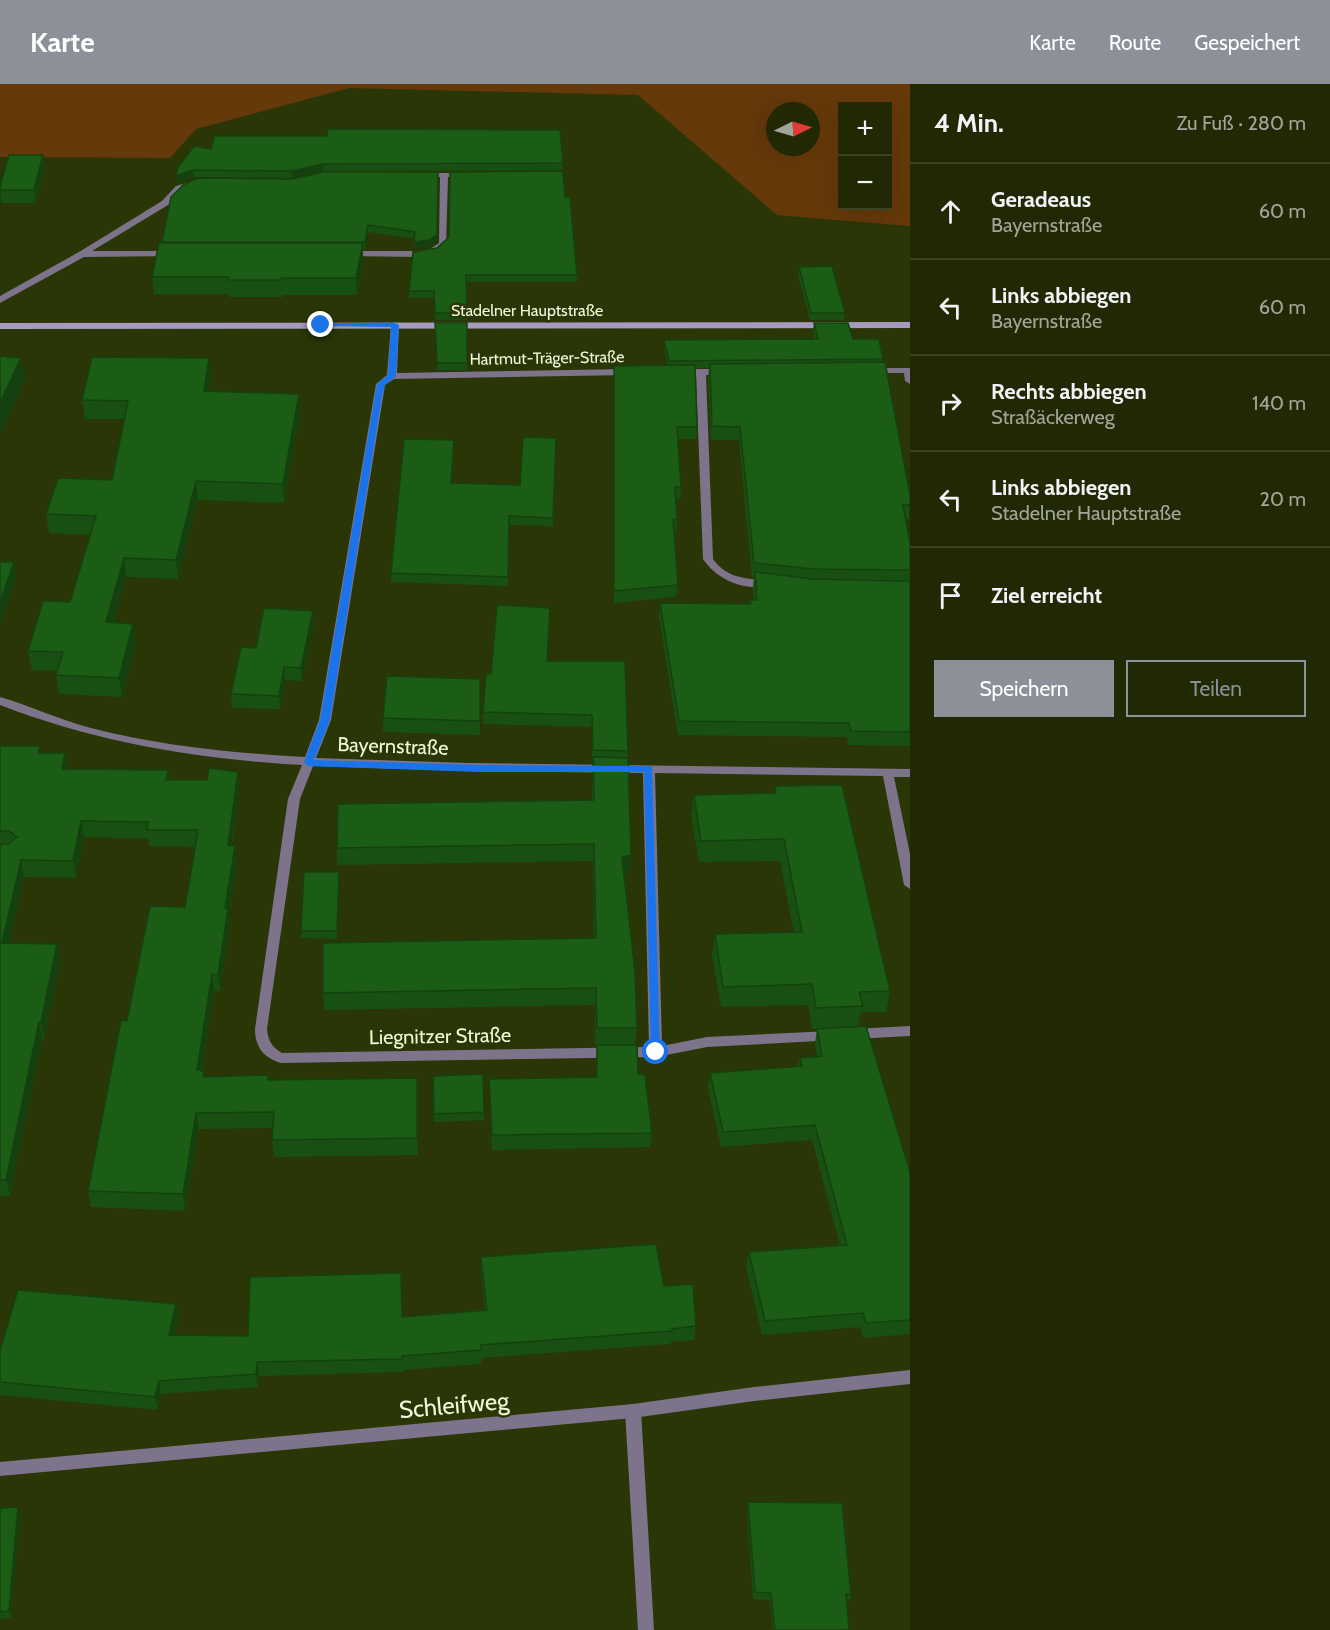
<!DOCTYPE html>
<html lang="de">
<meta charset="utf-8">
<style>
:root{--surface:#202804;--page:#2d3413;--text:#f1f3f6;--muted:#a2a69a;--line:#3d4426;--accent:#8c9099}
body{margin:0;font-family:Cabin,sans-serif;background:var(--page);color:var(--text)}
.controls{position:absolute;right:18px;top:18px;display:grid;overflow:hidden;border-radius:0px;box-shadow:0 6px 24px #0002}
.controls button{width:54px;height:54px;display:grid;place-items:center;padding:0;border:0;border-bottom:2px solid var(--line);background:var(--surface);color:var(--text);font:30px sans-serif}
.compass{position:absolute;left:766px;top:18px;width:54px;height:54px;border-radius:50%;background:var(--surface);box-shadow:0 6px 24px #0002;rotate:85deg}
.stop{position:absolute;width:18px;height:18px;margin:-14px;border:4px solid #1a73e8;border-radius:50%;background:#fff}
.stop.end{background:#1a73e8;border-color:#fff;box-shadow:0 2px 6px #0008}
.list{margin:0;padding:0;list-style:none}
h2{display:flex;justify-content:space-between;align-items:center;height:78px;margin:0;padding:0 24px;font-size:26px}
h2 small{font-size:20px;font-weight:400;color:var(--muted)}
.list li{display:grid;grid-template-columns:39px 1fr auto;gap:18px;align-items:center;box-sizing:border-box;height:96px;padding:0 24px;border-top:2px solid var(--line)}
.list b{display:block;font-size:22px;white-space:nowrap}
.list p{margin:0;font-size:20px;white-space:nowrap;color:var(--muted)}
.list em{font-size:20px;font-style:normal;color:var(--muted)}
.actions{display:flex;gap:12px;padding:18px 24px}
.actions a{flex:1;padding:14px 0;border:2px solid var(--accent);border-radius:0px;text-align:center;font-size:21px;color:var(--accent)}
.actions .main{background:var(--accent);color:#fff}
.icon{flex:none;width:33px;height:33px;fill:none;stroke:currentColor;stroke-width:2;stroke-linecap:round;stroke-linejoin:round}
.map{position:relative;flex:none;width:910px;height:1546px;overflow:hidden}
header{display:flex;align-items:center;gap:36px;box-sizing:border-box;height:84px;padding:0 30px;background:var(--accent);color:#fff}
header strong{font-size:28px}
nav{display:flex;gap:33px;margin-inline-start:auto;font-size:21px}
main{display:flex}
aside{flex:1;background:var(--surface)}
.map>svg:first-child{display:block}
.green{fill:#65390a;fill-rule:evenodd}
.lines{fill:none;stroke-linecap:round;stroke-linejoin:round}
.lane{fill:#7d748c;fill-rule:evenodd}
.street{fill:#7d748c;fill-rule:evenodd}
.secondary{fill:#a899c0;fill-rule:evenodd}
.wall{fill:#185012}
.shaded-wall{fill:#14410f}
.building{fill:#1c5d15;stroke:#14410f;stroke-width:1.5}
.route{fill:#1a73e8}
.labels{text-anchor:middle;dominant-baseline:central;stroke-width:5;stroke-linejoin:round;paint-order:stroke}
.far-street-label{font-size:16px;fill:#effada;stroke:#2b3606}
.street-label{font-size:20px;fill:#effada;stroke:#2b3606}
.near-street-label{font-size:24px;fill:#effada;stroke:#2b3606}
</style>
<header>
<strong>Karte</strong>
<nav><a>Karte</a><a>Route</a><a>Gespeichert</a></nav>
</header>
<main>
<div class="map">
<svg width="910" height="1546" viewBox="0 0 910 1546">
<rect width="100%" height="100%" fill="#2b3606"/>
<path class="green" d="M0,0H910V142L777,131L638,11L349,4L196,45L170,74L0,73ZM842,22H888V122H842ZM775,27H811V63H775Z"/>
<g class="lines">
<path class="lane" d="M633,1320L638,1322L641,1327L654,1546H638L625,1327L628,1322Z"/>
<g class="street">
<path d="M419,89H465L469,91L465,93H448L446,162L436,169L422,173L344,172L343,170L347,167H422L430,165L439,159L440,93H419Z"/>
<path d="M196,96H199V100L182,106L168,121L92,167H171L174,168V172L84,173L0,219V212L79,168L162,117L176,102Z"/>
<path d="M395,238L399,241L397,289L629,285L634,288L629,291L394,295L385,301L331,636L316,674L468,679L910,685V693H894L910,770V805L904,801L883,692L655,689L662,962L707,953L831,947L836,948L838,952L836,956L707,963L656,973L281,979C264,974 255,963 255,945L288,715L302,681C196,675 99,659 0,621V613C31,622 60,636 91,644C161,662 233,669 305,673L319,636L376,300L387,291L391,241ZM313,682L468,687L643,689L649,963L282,969C272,963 268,957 267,945L300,715Z"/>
<path d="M872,284H910V300L905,297L904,289H869L867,287Z"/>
<path d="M680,285H725L730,288L725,291H706L713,475C729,497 748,493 772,498L773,500L772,502C745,507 718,497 703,475L696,291L677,290V286Z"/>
<path d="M910,942V952L854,955L849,954L847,950L849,946L854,945Z"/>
<path d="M910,1286V1300L754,1317L633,1334L0,1392V1378L633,1320L754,1303Z"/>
</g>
<path class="secondary" d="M910,238V244L0,245V239Z"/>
</g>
<g class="wall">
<path d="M211,65L563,79L562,86L323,87L292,94L194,93L176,99Z"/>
<path d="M45,84L36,119H1L0,102Z"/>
<path d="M323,88L437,158L429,163L414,165L415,155L368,148L365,165H363V175L357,211H283V213H229V210H154L152,193L162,159L171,113L292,95Z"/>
<path d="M565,113L577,191V198H466L467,236H435L434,214H409V207L437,164L449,153Z"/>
<path d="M799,183L845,229L844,236H810L798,190Z"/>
<path d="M435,239H467V286H437Z"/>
<path d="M814,239L853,255L883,275L882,278L910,411L909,435H905L910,459V662L848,661L847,653L678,651L659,533L660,519L750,520V516H754L753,502L754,493H752L739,356H711L708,293L709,284H695L697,343L696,355H678L681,403L680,415H676L677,436L676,448H674L678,501L676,513L614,519V282H668L664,263V256L815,255L813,246Z"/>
<path d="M211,293L208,307L300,329L284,419L198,416L178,495L126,493L114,539L133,540L136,559L122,613L59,610L56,591L57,587L32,586L28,567L70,518L91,451L49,449L46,430L112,396L124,335H85L82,316Z"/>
<path d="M556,354L553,442L509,441L508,502L391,498V489L454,365L452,399L520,401Z"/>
<path d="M313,527L314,540L302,597L285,596L280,625L232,624L231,610L256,564Z"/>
<path d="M547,577L628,667L627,674L631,771L630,788L624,789L637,944L635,961L638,990L652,1049L650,1063L492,1066L489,1010V995L596,993L597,962H595V921L324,926L323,909L594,854L593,777L337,781V764L592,716L593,678H592V643L483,640V628Z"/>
<path d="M480,595V651L383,648V634Z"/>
<path d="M0,662L42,669H65L68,685L168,686L169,696H207L238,688L239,705L232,761L235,762L237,778L229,831L230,841L220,907H214L202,986L204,987V993L268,996L417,994L418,1071L274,1073L272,1056L273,1044L199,1045L185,1127L91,1123L88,1107L127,937L185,823L195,763L149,762L148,755L84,753L76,794L24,793L9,860H57L61,877L44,955H42L10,1112H0Z"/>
<path d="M775,702L890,907L886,928H861L858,942L910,1088V1250L863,1254L860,1243L762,1251L746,1183L749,1168L840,1161L812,1056L721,1063L708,1004L710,989L798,983L800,974L817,972L815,959L817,945H812L808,921L721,923L712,871L715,850L794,849L780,777L699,778L691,732L694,711L774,709Z"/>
<path d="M339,788L337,855L301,854V847Z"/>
<path d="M433,992L484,1028V1036L434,1038Z"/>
<path d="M481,1173L664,1202L696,1242L694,1256L671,1258L670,1260L481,1274V1280L403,1286V1288L259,1292L258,1303L161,1310L158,1326L0,1311V1266L176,1220L179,1234L175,1251L248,1252L402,1233L485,1226L481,1186Z"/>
<path d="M748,1418L851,1511L849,1517H846L849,1546H773L770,1516L753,1515L747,1425Z"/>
<path d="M0,1424L20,1430L11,1534L0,1535Z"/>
</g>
<g class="shaded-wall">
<path d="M43,71L45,84L36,119L34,106Z"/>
<path d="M323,80V87L292,94L291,87Z"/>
<path d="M193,86L194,93L176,99V92Z"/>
<path d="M438,88L437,158L429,163L414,165V158Z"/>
<path d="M368,141V148L365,165V158Z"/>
<path d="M363,159V175L357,211L356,194Z"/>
<path d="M21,274L25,296L0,351V319Z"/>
<path d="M209,274L211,293L205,326L204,307Z"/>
<path d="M299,310L300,329L284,419L283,400Z"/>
<path d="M196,397L198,416L178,495L176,476Z"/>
<path d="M124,474L126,493L109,558L106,538Z"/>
<path d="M14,478L16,493L0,542V519Z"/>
<path d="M313,527L314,540L302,597L301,584Z"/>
<path d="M133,540L136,559L122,613L119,594Z"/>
<path d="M284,583L285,596L280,625L279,612Z"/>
<path d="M65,669L68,686L62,685Z"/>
<path d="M238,688L239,705L229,778L228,761Z"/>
<path d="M81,737L84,753L76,794L73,777Z"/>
<path d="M235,762L237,778L229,831L230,841L220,907L218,891L225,824Z"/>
<path d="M631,771L630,788L621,790L622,773Z"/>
<path d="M21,776L24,793L6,876L2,859Z"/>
<path d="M339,788L340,796L337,855V847Z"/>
<path d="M57,860L61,877L44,955L41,938Z"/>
<path d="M212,890L214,907L199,1003L197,986Z"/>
<path d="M39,938L42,955L10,1112L6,1096Z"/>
<path d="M196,1029L199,1045L185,1127L183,1110Z"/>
<path d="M176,1220L179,1234L172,1264L169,1251Z"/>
<path d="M257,1278L259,1292L258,1303L256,1290Z"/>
<path d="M159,1297L161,1310L158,1326L155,1313Z"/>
<path d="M18,1423L20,1430L11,1534L9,1527Z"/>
</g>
<g class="building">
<path d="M328,45L560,46L563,79L323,80L291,87L193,86L176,92L178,83L194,62L211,65L214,52H327Z"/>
<path d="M9,71H43L34,106H0V102Z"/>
<path d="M563,87L565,113H570L577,191H466L467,229H435L434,207H409L413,168L437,164L449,153L450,88Z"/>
<path d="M323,88H438L437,151L429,156L414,158L415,148L368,141L365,158H162L171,113L183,101L198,94L292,95Z"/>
<path d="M159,159H363L356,194H282V196H228V193H152Z"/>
<path d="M832,182L845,229H811L799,183Z"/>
<path d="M435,239H467V279H437Z"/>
<path d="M814,239H848L853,255H879L883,275L669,277L664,256L818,255Z"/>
<path d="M0,272L21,274L0,319Z"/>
<path d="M92,273L209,274L204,307L299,310L283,400L196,397L176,476L124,474L106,538L133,540L119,594L56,591L63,568L28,567L43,517L70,518L96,432L46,430L58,394L112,396L128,317L82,316Z"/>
<path d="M885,278L910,411V421H903L910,459V486L814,485L754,479L740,343L712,342L710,280Z"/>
<path d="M695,281L697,343H677L681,403H675L677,436L673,435L678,501L614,507V282Z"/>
<path d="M523,353L556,354L553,434L509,432L508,493L391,489L404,355L454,356L451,399L520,401Z"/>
<path d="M0,478H14L0,519Z"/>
<path d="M755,488L813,495L898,497H910V648L851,647L849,639L679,637L660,519L751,520L750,516H757Z"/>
<path d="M497,521L550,524L547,577H625L628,667L593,666L592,631L483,628L486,590H491Z"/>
<path d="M264,524L313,527L301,584L284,583L279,612L231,610L241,563L256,564Z"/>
<path d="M387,592L480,595V637L383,634Z"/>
<path d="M0,662H40L38,669H65L62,685L168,686L166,696H207L209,684L238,688L228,761L235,762L225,824L228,825L218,891L212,890L197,986L204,987L203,993L268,991V996L417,994V1054L272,1056L274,1028L196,1029L183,1110L88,1107L121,936L127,937L150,822L185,823L198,746H147L148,738L81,737L73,777L21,776L2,859L57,860L41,938H39L6,1096H0V760H8L17,753L9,747H0Z"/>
<path d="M593,673L628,674L631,771L622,773L635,888L637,944H597L596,904L323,909V859L596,854L594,760L337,764L338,720L594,716Z"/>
<path d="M842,701L890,907L859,908L863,922L816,924L812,900L723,903L715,850L802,848L784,755L701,757L694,711L776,709L775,702Z"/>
<path d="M304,788H339L337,847H301Z"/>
<path d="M866,942L910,1088V1236L866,1239L863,1229L765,1237L749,1168L847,1161L815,1041L723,1048L710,989L802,982L800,974L822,972L817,945Z"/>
<path d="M597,961H637L638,990L645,991L652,1049L492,1051L489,995L597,993Z"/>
<path d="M483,990L484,1028L434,1030L433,992Z"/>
<path d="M656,1160L664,1202L693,1200L696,1242L672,1245V1247L481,1261V1266L402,1272V1275L257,1278L256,1290L159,1297L155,1313L0,1298V1266L18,1206L176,1220L169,1251L248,1252L250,1193L401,1189L402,1233L487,1226L481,1173Z"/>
<path d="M748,1418L842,1419L851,1511L846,1510L849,1546H775L771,1509L755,1508Z"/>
<path d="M18,1423L9,1527L0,1528V1424Z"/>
</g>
<path class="route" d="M321,239H395L399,241L396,292L385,301L382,312L330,636L314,676L479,681L652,682L660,971L656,972L651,968L644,688H479L308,682L304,678L320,636L375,312L377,300L388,291L391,243L319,242Z"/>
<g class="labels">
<g class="far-street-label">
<text x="527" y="226">Stadelner Hauptstraße</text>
<text transform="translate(547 274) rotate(-1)">Hartmut-Träger-Straße</text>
</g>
<g class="street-label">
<text transform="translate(393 662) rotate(2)">Bayernstraße</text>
<text transform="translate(440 952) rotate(-1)">Liegnitzer Straße</text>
</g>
<g class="near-street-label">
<text transform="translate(454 1321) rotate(-5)">Schleifweg</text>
</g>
</g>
</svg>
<div class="controls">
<button>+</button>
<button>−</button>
</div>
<svg class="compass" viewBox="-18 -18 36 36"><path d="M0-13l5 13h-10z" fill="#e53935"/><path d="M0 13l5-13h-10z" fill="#a2a69a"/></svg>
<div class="stop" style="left:656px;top:968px"></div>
<div class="stop end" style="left:321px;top:241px"></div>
</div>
<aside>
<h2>4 Min.<small>Zu Fuß · 280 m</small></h2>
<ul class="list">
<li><svg class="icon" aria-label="ahead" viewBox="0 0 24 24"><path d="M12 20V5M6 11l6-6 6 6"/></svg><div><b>Geradeaus</b><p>Bayernstraße</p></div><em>60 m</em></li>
<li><svg class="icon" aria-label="left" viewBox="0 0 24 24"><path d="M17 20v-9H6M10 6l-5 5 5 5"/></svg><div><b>Links abbiegen</b><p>Bayernstraße</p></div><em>60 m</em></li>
<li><svg class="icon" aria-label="right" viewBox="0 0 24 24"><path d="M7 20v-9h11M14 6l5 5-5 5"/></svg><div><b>Rechts abbiegen</b><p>Straßäckerweg</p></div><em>140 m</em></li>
<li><svg class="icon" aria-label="left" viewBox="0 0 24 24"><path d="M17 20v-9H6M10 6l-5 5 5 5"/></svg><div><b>Links abbiegen</b><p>Stadelner Hauptstraße</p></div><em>20 m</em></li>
<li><svg class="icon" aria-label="arrive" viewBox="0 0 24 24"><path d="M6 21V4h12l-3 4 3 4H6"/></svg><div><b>Ziel erreicht</b></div></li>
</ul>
<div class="actions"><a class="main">Speichern</a><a>Teilen</a></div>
</aside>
</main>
